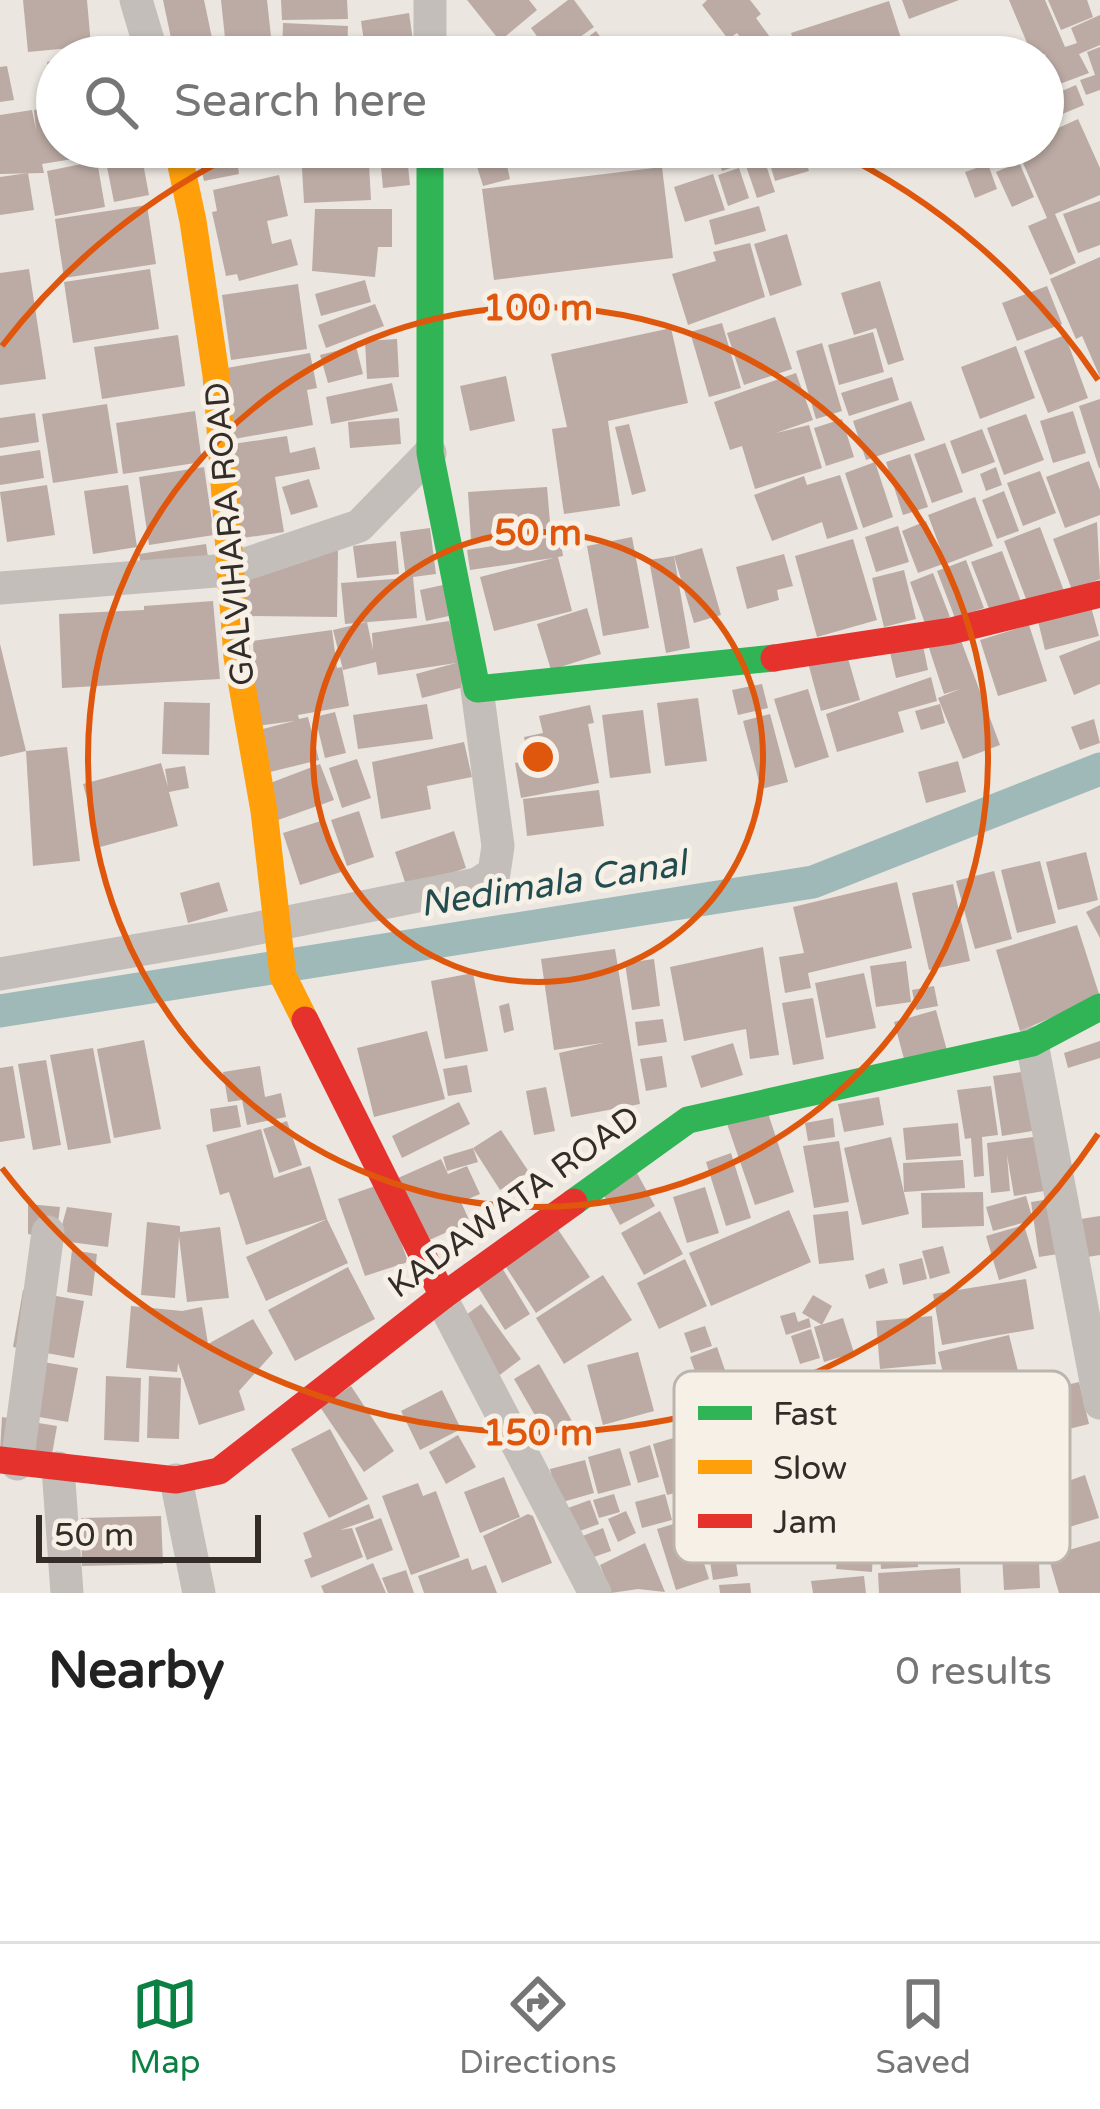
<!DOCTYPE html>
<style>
:root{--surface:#fff;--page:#f2f2f2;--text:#222;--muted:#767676;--line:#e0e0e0;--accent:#0b8043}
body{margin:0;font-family:"Varela Round",sans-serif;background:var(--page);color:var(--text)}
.scale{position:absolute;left:36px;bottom:30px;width:225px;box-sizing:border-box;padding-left:12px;border:6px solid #332c28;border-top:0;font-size:33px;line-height:42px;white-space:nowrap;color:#332c28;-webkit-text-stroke:9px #f7f0e7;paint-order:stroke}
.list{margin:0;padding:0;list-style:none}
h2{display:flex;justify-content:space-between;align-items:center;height:156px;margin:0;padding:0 48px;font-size:51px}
h2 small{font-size:39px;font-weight:400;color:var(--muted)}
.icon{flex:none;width:66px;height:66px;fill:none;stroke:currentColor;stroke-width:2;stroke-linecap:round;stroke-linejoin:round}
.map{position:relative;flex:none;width:1100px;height:1593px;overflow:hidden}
.search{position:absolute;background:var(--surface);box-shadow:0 3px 9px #0004;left:36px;right:36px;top:36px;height:132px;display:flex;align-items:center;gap:30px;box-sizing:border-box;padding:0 42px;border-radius:66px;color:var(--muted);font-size:45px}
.sheet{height:348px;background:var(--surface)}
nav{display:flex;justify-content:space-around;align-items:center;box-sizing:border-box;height:168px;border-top:3px solid var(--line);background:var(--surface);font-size:33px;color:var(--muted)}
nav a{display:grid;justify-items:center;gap:6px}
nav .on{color:var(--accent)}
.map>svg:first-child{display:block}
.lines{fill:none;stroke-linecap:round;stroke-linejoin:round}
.canal{stroke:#9fb9b9;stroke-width:33}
.building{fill:#bcaba4}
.street{stroke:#c3beb9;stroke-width:33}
.fast{stroke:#30b455;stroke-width:27}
.slow{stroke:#ff9f0a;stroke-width:27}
.jam{stroke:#e5322d;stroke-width:27}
.ring{fill:none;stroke:#df570d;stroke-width:6}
.labels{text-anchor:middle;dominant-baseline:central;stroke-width:10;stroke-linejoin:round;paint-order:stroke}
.street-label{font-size:33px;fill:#332c28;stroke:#f7f0e7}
.water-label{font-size:36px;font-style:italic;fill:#224d50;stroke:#f7f0e7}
.key{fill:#f7f0e7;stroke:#bcb5ae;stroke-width:3}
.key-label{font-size:33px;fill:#332c28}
.centre{fill:#df570d;stroke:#f7f0e7;stroke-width:6}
.ring-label{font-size:36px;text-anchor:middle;font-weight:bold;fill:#df570d;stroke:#f7f0e7;stroke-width:10;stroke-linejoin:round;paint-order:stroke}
</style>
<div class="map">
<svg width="1100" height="1593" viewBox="0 0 1100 1593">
<rect width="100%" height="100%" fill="#ebe6e0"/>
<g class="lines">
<path class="canal" d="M0,1011L813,882L1100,769"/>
</g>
<g class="building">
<path d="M23,0H87L91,46L28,52Z"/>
<path d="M163,0H204L216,57H175Z"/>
<path d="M221,0H267L273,55L227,57Z"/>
<path d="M281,0H347L348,19L282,20Z"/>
<path d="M467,0H529L537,10L500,41Z"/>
<path d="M568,0H574L594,27L552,57L531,28Z"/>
<path d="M707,0H750L761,14L756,18L778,48L766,57H756L737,33L728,39L702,5Z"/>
<path d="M902,0H959L909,19Z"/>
<path d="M1009,0H1045L1065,47L1077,43L1071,28L1100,15V45L1079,54L1089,73L1057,85L1045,54L1033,57Z"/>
<path d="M1048,0H1087L1093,17L1061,30Z"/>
<path d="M889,1L907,57H799L791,33Z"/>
<path d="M409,13L414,48L366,55L361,21Z"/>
<path d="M283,23L348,26L347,57H282Z"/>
<path d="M596,31L615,57H561Z"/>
<path d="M1100,47V90L1086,95L1080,80L1095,75L1087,52Z"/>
<path d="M57,60V94L53,95L47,62Z"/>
<path d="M7,66L14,100L0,102V67Z"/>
<path d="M1076,85L1084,105L1043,122V99Z"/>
<path d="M57,106V147H83L85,157L42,164L44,173L0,174V115L32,110L36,130L34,110Z"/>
<path d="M1078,119L1100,168V195L1055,214L1076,263L1050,275L1028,226L1047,218L1016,147H1043V135Z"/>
<path d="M103,147H140L149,195L114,202Z"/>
<path d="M196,147H233L237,163L235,147H290L292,160L238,167L239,174L204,181Z"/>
<path d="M368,147L371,200L304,203L301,150Z"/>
<path d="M379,147H406L410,185L383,188Z"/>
<path d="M471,147H518L520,158L506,161L510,179L483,186Z"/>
<path d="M714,147H760L775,192L757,198L745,163L722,171Z"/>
<path d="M765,147H801L809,171L775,181Z"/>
<path d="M97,161L105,207L55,216L47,171Z"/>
<path d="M1019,162L1034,197L1012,207L996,172Z"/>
<path d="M988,164L997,189L975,198L965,172Z"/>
<path d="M662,167L673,258L494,280L482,189Z"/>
<path d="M739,168L749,198L728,206L718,175Z"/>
<path d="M28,173L34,210L0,215V177Z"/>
<path d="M713,174L725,210L685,222L674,187Z"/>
<path d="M279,175L288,216L267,221L272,244L291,239L298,265L239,281L237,274L226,276L212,212L217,211L213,190Z"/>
<path d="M1100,201V245L1078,253L1063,214Z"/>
<path d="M147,205L156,264L64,278L55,219Z"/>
<path d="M759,206L766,231L715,245L709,220Z"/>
<path d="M315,209H392V247H378L375,277L312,271Z"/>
<path d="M787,234L802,285L770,296L754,244Z"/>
<path d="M750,243L765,297L688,325L672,274L716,261L713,252Z"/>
<path d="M1100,257V377L1082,336L1076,339L1050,279Z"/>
<path d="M29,269L46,379L0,385V273Z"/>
<path d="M150,269L159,329L73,343L64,282Z"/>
<path d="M365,280L371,302L321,316L315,294Z"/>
<path d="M880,281L904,360L888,365L876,328L854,335L841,293Z"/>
<path d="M298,284L307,349L231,360L222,295Z"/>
<path d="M1047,286L1062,324L1017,341L1002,303Z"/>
<path d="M375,304L384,326L326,348L318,325Z"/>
<path d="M775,317L792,369L744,385L727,333Z"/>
<path d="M722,323L741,388L709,397L690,332Z"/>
<path d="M671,328L688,403L608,421L620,506L564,514L552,429L567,427L551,354Z"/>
<path d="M873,332L884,372L839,385L828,345Z"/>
<path d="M178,335L185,386L102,399L94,347Z"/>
<path d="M1065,335L1088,398L1048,413L1024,351Z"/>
<path d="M397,339L399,377L367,379L365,341Z"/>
<path d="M822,343L842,411L816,419L796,351Z"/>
<path d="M356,346L363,374L328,383L320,355Z"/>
<path d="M1016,346L1035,398L980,419L961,367Z"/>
<path d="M310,353L317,388L307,390L313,425L234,439L221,369Z"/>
<path d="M796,373L813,420L776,433L809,425L822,468L755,489L742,446L730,450L714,402Z"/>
<path d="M506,376L515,421L470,431L460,386Z"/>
<path d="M892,377L899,400L849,416L841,393Z"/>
<path d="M392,383L398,411L331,424L326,397Z"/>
<path d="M1100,399V468H1099L1079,406Z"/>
<path d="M911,401L925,440L866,460L853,421Z"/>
<path d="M107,404L118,473L53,483L42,414Z"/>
<path d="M195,411L202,462L123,474L116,423Z"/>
<path d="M1073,411L1086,453L1053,463L1040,421Z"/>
<path d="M35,413L39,442L0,448V418Z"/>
<path d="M1026,414L1044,460L1004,475L987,428Z"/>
<path d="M399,418L401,444L350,448L348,422Z"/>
<path d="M842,419L854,457L826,466L814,428Z"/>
<path d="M629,424L646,491L632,495L615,427Z"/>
<path d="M982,429L995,462L962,474L950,441Z"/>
<path d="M287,436L290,453L315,447L320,469L275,477L284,532L236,539L233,444Z"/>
<path d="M945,443L963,492L932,503L914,454Z"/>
<path d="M40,450L44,478L0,485V456Z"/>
<path d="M910,454L928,507L903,515L886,462Z"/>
<path d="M1089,461L1100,490V515L1065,528L1046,477Z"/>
<path d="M875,462L893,517L863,528L845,473Z"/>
<path d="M204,467L214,535L149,545L139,477Z"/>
<path d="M996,467L1002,485L986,491L980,474Z"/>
<path d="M1040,471L1056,513L1023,526L1007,483Z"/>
<path d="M840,475L858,529L827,539L822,522L772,541L754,495L804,476L807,485Z"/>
<path d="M309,479L318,507L291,515L282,487Z"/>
<path d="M47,485L55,535L7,542L0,492Z"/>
<path d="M128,485L137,547L93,554L84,491Z"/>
<path d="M547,487L551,534L471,540L468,492Z"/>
<path d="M1004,491L1019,531L997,539L982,500Z"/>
<path d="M975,497L993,546L946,564L928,515Z"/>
<path d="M926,521L943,564L918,573L902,531Z"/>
<path d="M1097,522L1100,579L1072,590L1053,539Z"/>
<path d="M898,526L909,562L876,572L865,537Z"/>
<path d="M1040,527L1064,591L1028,604L1004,541Z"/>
<path d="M430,528L436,574L413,577L417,618L345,624L341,583L406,578L400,532Z"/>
<path d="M560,536L563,556L558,557L572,611L494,631L480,577L553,558L470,570L467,550Z"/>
<path d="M632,537L649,628L603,636L587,546Z"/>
<path d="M853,539L877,620L817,637L795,556Z"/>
<path d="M396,541L399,574L357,578L353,546Z"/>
<path d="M206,544L211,578L144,588L139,554Z"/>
<path d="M702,548L721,615L694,623L674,556Z"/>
<path d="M243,549L338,550L337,617L243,616Z"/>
<path d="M1002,551L1023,607L993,619L971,562Z"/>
<path d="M784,554L793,586L777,590L779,600L747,609L736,567Z"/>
<path d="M674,556L690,648L666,653L649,560Z"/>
<path d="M966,560L984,608L955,618L937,571Z"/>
<path d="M904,570L916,619L884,627L872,578Z"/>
<path d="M933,573L950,617L926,626L910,582Z"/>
<path d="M443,585L449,616L426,621L420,590Z"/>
<path d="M213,601L220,679L62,688L59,614L144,610V606Z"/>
<path d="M1090,603L1099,636L1045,650L1037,617Z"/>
<path d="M587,608L601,654L551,670L537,624Z"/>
<path d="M449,621L468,686L422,698L416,674L456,663L378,675L376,662L343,670L333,630L367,622L373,650L372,633Z"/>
<path d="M1029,625L1047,681L998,696L980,640Z"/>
<path d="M332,630L337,668L342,667L349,706L298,715L299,719L308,717L319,760L266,773L255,731L294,721L257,726L253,641Z"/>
<path d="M960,638L1000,745L963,759L938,698L960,689L944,694L929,648Z"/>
<path d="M1100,640V684L1074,695L1059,656Z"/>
<path d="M922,641L928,670L896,678L889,648Z"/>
<path d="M0,644L26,751L0,757Z"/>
<path d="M845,648L860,700L821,711L807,659Z"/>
<path d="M931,677L937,701L898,712L904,732L837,752L826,714Z"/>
<path d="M762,684L768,708L738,715L732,690Z"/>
<path d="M808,689L829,757L795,768L774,699Z"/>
<path d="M698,698L707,761L665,766L657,703Z"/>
<path d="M164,702L210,703L209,755L162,754Z"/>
<path d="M427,704L433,739L358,749L353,715Z"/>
<path d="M940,704L945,723L921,730L915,711Z"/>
<path d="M590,705L594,723L588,724L599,783L521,798L515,763L529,760L524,737L543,733L539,716Z"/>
<path d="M643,710L651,773L610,778L602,715Z"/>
<path d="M335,712L346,753L325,758L315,717Z"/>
<path d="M770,714L788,782L761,789L743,721Z"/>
<path d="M1094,719L1100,743L1080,750L1071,727Z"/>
<path d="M464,742L472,777L427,786L431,809L381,819L372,762Z"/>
<path d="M67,747L80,861L33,866L26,751Z"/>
<path d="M357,759L371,798L342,808L329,768Z"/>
<path d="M958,761L966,792L926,803L918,772Z"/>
<path d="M161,763L168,787L165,769L185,766L189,788L169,792L178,826L100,847L83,784Z"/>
<path d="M320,764L334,800L278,820L265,785Z"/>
<path d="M599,790L604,826L527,836L523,799Z"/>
<path d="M359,811L374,857L347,866L331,820Z"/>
<path d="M324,820L341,872L300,885L283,833Z"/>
<path d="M454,831L466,868L407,888L395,852Z"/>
<path d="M1086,852L1098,900L1058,910L1046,862Z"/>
<path d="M1040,861L1056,923L1017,933L1001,870Z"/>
<path d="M994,871L1012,939L975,949L956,881Z"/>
<path d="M219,882L228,911L188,923L180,893Z"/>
<path d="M897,882L912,948L808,973L811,988L785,993L779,957L804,953L793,907Z"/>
<path d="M953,884L970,961L929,970L912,893Z"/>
<path d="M1100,905V938L1086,912Z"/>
<path d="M1077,925L1100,997L1020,1031L996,950Z"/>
<path d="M763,947L779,1055L750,1059L746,1029L684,1041L670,967Z"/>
<path d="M615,949L640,1104L571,1117L559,1053L603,1043L554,1050L541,959Z"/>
<path d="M654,959L660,1006L632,1010L625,963Z"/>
<path d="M906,961L911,1002L876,1007L870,966Z"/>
<path d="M473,973L488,1051L445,1059L431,981Z"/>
<path d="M864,973L876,1028L826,1038L815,983Z"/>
<path d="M934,986L938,1006L916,1010L912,990Z"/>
<path d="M813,998L824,1059L793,1065L782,1003Z"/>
<path d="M509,1003L514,1030L504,1033L499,1006Z"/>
<path d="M936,1010L949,1058L907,1070L894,1022Z"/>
<path d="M663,1019L667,1042L638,1046L635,1022Z"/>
<path d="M427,1031L445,1099L374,1117L357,1048Z"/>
<path d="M144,1040L161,1129L114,1138L97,1049Z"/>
<path d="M1100,1041V1058L1068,1068L1064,1053Z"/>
<path d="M733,1043L743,1075L701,1088L691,1056Z"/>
<path d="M93,1048L111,1143L68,1150L50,1055Z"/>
<path d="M662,1056L667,1087L646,1091L640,1059Z"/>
<path d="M46,1060L61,1145L33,1150L18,1064Z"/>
<path d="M467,1065L472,1092L448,1096L443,1069Z"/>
<path d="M13,1066L25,1138L0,1142V1068Z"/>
<path d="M260,1066L265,1097L281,1093L286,1117L247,1125L242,1100L228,1102L223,1072Z"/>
<path d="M1029,1071L1038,1130L1002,1136L993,1076Z"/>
<path d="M991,1086L998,1135L982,1137L984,1176L974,1177L971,1138L965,1139L957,1090Z"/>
<path d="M546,1087L555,1131L534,1135L526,1091Z"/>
<path d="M879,1097L884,1125L844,1132L838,1104Z"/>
<path d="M459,1102L470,1124L402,1158L392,1136Z"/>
<path d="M765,1104L794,1192L755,1205L725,1118Z"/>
<path d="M237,1105L241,1127L213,1132L210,1109Z"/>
<path d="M833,1118L835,1137L808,1141L805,1123Z"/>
<path d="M287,1121L302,1165L279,1173L263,1129Z"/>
<path d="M958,1123L961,1156L906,1160L903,1128Z"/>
<path d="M261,1129L274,1178L310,1166L327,1219L348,1263L266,1301L246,1257L327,1219L246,1245L229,1192L220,1195L206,1145Z"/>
<path d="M501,1130L529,1172L500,1190L473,1148Z"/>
<path d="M1041,1136L1050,1190L1014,1196L1007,1155L1010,1191L991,1193L987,1143Z"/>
<path d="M891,1137L909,1214L862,1225L844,1148Z"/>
<path d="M839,1141L849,1202L814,1208L803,1146Z"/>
<path d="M473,1148L478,1162L447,1171L443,1157Z"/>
<path d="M731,1153L751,1218L726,1226L706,1162Z"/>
<path d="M441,1159L448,1174L467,1166L480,1194L461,1202L470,1222L427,1241L398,1178Z"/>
<path d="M963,1160L965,1188L904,1192L903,1163Z"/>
<path d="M637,1173L655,1206L620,1225L602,1192Z"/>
<path d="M381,1184L408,1262L365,1276L338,1199Z"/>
<path d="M705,1187L719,1233L687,1243L673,1197Z"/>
<path d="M983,1192L984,1226L922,1228L921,1193Z"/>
<path d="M1026,1196L1033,1220L993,1231L986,1207Z"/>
<path d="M1050,1199L1058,1254L1039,1257L1031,1202Z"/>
<path d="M28,1204L60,1207L56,1239L28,1234Z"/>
<path d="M67,1207L112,1213L108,1247L62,1241L59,1236Z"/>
<path d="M789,1210L811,1262L711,1306L689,1253Z"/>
<path d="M660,1211L683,1254L644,1275L621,1233Z"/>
<path d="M848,1211L854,1260L819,1264L813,1215Z"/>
<path d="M1100,1216V1255L1081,1258L1074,1220Z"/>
<path d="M147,1222L180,1226V1232L220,1227L229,1298L187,1302L179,1237L175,1298L141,1295Z"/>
<path d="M555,1225L590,1277L536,1313L502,1261Z"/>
<path d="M1024,1225L1037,1268L999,1280L986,1236Z"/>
<path d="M943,1246L950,1273L930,1279L922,1251Z"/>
<path d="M72,1250L97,1254L92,1296L67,1292Z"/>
<path d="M922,1258L927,1279L903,1285L899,1264Z"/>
<path d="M685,1259L707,1306L659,1329L637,1283Z"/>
<path d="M501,1266L530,1314L505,1330L475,1282Z"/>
<path d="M348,1267L375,1319L295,1361L268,1310Z"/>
<path d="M884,1268L888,1283L869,1289L865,1275Z"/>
<path d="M603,1275L632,1320L564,1364L536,1318Z"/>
<path d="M1026,1279L1034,1329L942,1345L933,1294Z"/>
<path d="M23,1290L84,1301L74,1358L13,1347Z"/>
<path d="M813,1295L832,1306L822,1325L802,1313Z"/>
<path d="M481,1304L521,1359L485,1386L444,1331Z"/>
<path d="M131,1306L182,1311L202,1307L208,1344L253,1319L273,1353L239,1391L245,1410L199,1425L178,1363L177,1372L126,1368Z"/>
<path d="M795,1312L798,1322L809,1318L811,1327L786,1335L780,1316Z"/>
<path d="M932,1316L936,1364L880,1369L876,1321Z"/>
<path d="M843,1318L854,1353L824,1362L814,1327Z"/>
<path d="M705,1326L712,1346L691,1353L684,1333Z"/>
<path d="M811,1329L820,1358L800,1364L791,1336Z"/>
<path d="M1009,1335L1024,1395L1079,1382L1089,1424L1024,1440L1013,1397L952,1411L938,1352Z"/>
<path d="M717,1347L729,1382L702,1391L690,1357Z"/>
<path d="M638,1352L654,1411L603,1425L587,1365Z"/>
<path d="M20,1358L78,1368L68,1422L10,1412Z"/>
<path d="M539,1364L572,1421L547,1436L514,1379Z"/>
<path d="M106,1376L141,1378L139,1442L104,1440Z"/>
<path d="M149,1376L181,1378L179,1439L147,1438Z"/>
<path d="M351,1386L394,1451L364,1472L320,1407Z"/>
<path d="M442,1390L461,1429L420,1450L401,1411Z"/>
<path d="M2,1417L57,1426L51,1460L0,1452Z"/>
<path d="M330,1429L368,1499L329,1518L291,1449Z"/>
<path d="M458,1435L476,1467L446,1484L429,1452Z"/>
<path d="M684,1435L699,1487L667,1495L653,1444Z"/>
<path d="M650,1445L659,1477L638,1483L629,1452Z"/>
<path d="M620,1448L631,1485L598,1494L588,1457Z"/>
<path d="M585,1460L594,1493L559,1503L550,1469Z"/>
<path d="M1067,1465L1071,1480L1085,1475L1099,1518L1056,1531L1038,1474Z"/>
<path d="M504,1477L520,1517L480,1533L464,1492Z"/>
<path d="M418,1483L423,1496L436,1491L460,1557L411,1575L382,1496Z"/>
<path d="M914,1491L918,1567L881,1569L877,1493Z"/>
<path d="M614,1494L620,1512L599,1518L593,1500Z"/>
<path d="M665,1494L672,1520L642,1528L635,1502Z"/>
<path d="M590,1500L599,1524L577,1532L568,1508Z"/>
<path d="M727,1501L738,1576L713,1580L701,1505Z"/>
<path d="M859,1503L875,1504L872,1572L836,1569L841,1515L858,1517Z"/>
<path d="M369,1504L374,1518L340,1530L352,1528L363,1557L311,1578L304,1560L312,1557L303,1533Z"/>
<path d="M626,1511L636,1533L618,1542L608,1519Z"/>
<path d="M528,1514L533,1516L552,1563L502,1583L483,1536Z"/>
<path d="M161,1516L163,1564L82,1566L81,1518Z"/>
<path d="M381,1518L393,1550L367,1560L355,1528Z"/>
<path d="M690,1519L709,1579L676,1590L657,1529Z"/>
<path d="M603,1528L611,1551L588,1559L580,1537Z"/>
<path d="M1030,1534L1031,1562H1039L1040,1588L1004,1590L1001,1536Z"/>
<path d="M1100,1541V1593H1059L1048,1556Z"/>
<path d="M645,1543L665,1592L638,1589L611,1593L600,1565Z"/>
<path d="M468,1558L472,1570L486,1565L497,1593H424L418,1576Z"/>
<path d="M373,1563L386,1593H324L321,1586Z"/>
<path d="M960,1568L961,1593H879L878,1573Z"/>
<path d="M406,1570L414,1593H388L382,1578Z"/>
<path d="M864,1576L866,1593H813L811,1581Z"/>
<path d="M750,1583L751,1593H720L719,1585Z"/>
</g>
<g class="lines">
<g class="street">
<path d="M136,0L153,57"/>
<path d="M430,57V0"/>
<path d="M0,588L228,570L359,526L430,453"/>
<path d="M0,974L219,936L477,884L494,873L498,846L477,689"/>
<path d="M1032,1043L1100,1403"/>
<path d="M441,1298L595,1593"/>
<path d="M17,1464L48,1232"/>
<path d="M58,1468L67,1593"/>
<path d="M176,1480L199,1593"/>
</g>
<g class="fast">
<path d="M430,147V453L477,689L774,658"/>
<path d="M574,1202L688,1120L1032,1043L1100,1007"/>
</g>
<path class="slow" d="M177,147L193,221L216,375L237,657L264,811L283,976L305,1020"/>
<g class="jam">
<path d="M774,658L951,631L1100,594"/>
<path d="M305,1020L443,1296"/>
<path d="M0,1460L176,1480L219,1471L443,1296L574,1202"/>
</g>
</g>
<g class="ring">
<circle cx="538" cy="757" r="225"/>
<circle cx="538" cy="757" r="450"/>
<path d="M1098 1134A675 675 0 0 1 2 1168M2 346A675 675 0 0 1 247 148M829 148A675 675 0 0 1 1098 380"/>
</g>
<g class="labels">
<g class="street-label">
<text transform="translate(230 534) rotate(-95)">GALVIHARA ROAD</text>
<text transform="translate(514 1202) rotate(-36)">KADAWATA ROAD</text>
</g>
<g class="water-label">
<text transform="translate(553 884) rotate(-9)">Nedimala Canal</text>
</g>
</g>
<rect x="674" y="1371" width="396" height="192" rx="18" class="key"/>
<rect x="698" y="1406" width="54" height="14" fill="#30b455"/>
<rect x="698" y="1460" width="54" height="14" fill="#ff9f0a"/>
<rect x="698" y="1514" width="54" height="14" fill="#e5322d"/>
<g class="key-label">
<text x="773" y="1425">Fast</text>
<text x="773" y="1479">Slow</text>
<text x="773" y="1533">Jam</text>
</g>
<circle cx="538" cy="757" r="18" class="centre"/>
<g class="ring-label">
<text x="538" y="320">100 m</text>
<text x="538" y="545">50 m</text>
<text x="538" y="1445">150 m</text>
</g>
</svg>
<div class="scale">50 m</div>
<div class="search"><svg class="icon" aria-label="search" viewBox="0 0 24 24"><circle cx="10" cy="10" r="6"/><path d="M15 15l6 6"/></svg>Search here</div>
</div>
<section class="sheet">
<h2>Nearby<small>0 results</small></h2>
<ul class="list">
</ul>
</section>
<nav>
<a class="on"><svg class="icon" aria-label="map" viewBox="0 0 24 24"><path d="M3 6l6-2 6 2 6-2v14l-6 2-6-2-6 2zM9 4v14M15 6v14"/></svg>Map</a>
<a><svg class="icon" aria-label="directions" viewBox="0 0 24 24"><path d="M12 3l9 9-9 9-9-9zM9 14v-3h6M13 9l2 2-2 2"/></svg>Directions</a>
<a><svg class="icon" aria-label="saved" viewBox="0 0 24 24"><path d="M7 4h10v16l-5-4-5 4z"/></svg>Saved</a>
</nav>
